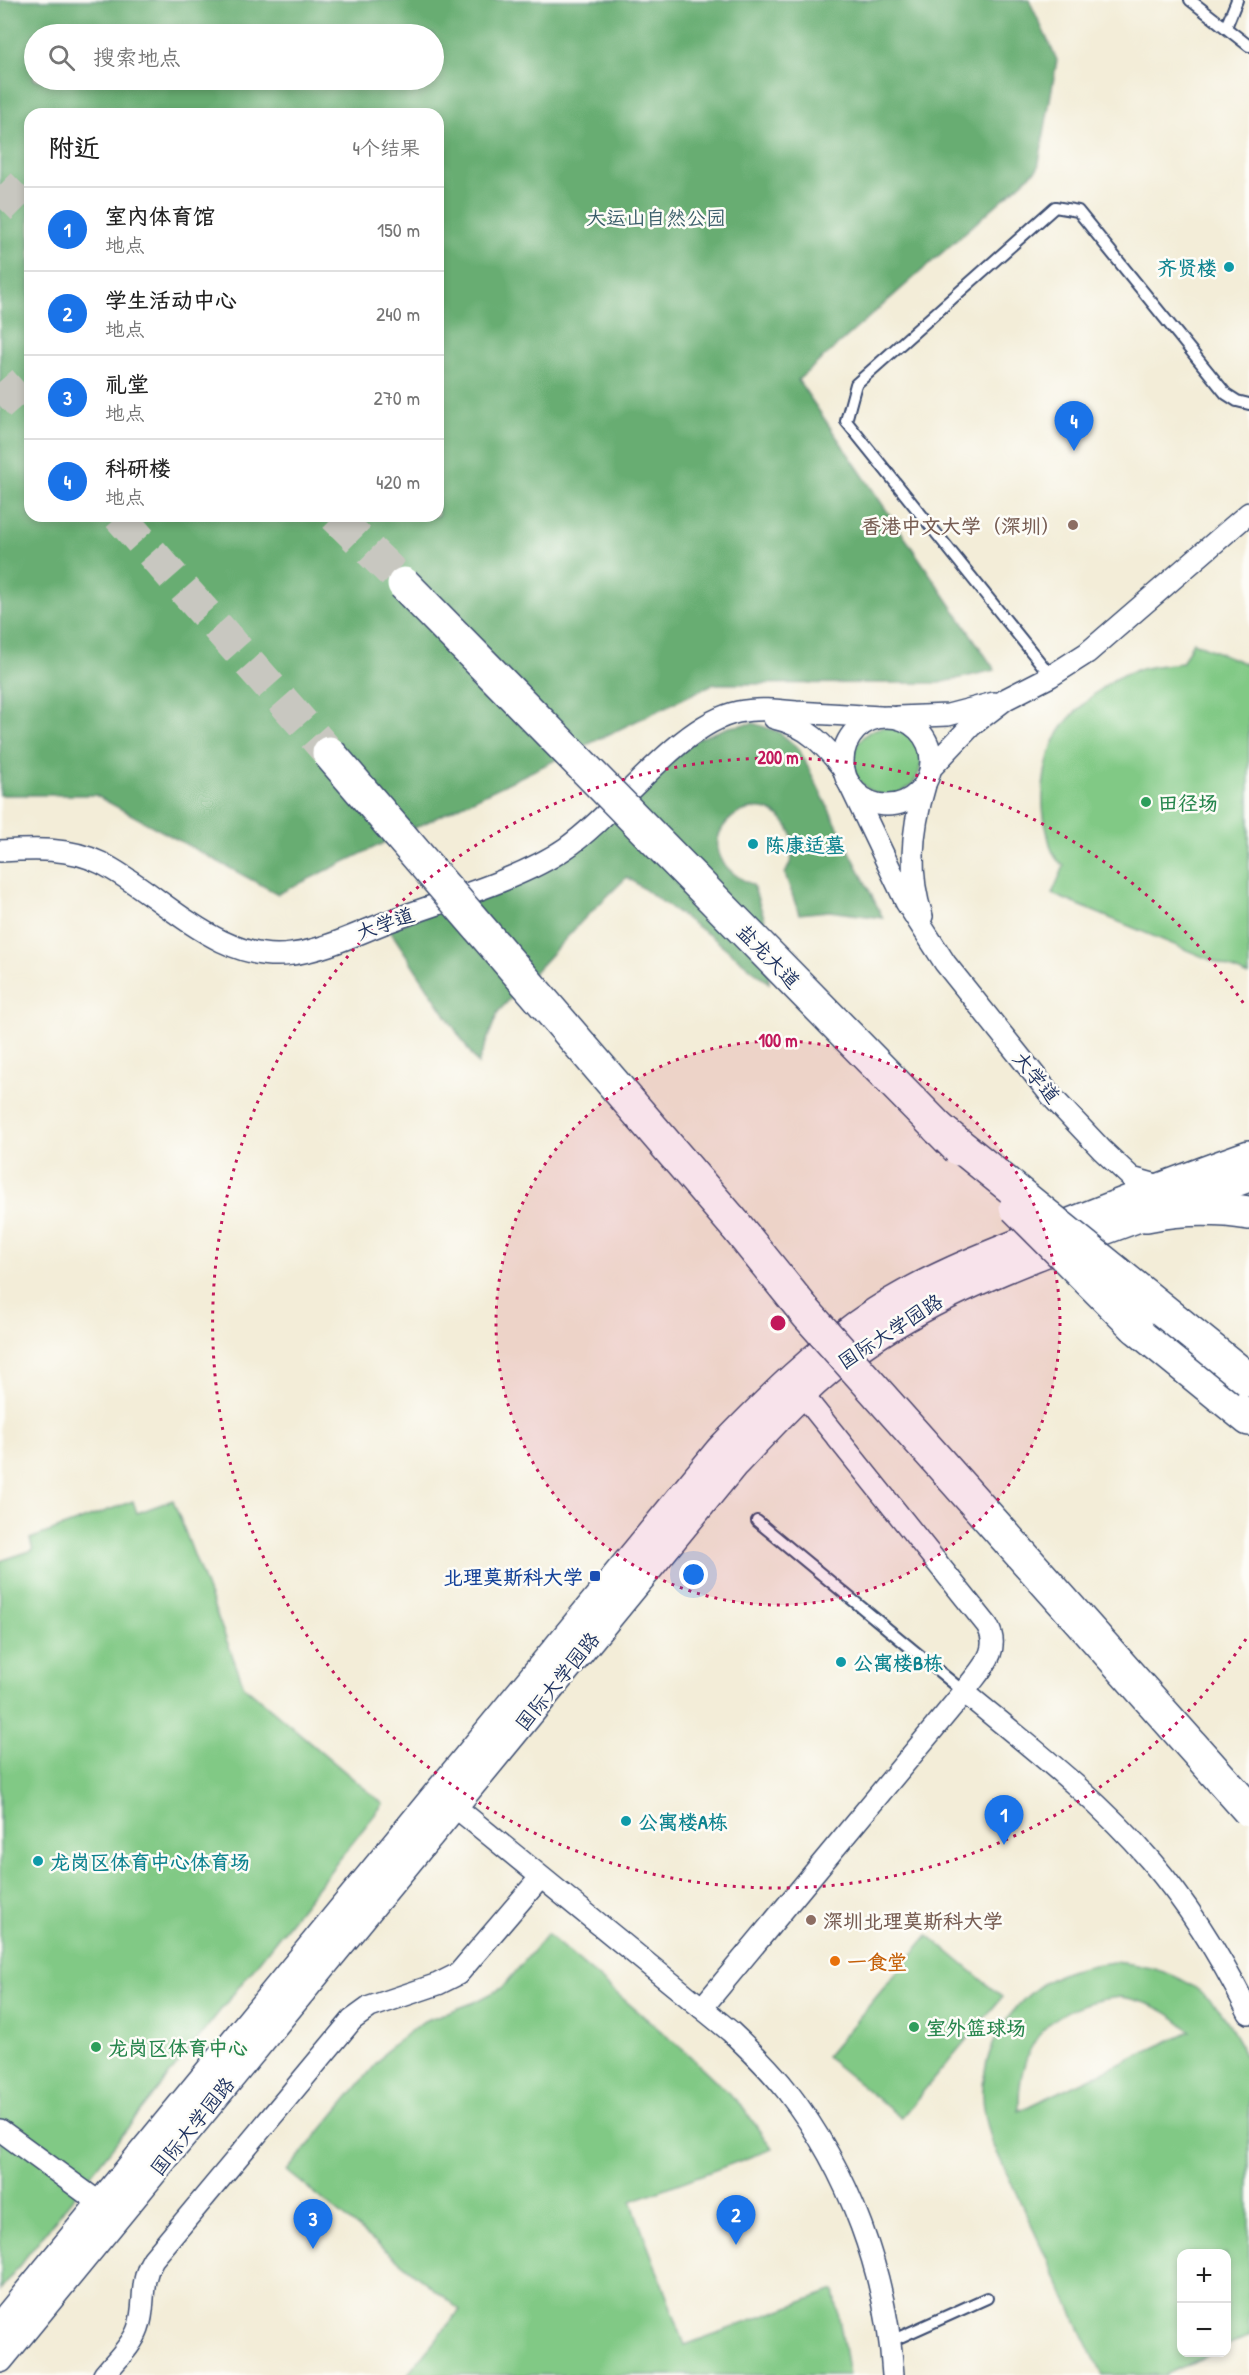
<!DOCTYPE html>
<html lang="zh">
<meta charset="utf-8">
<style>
:root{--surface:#fff;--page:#f6f6f6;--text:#222;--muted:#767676;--line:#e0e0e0;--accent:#1a73e8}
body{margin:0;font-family:"Patrick Hand","LXGW WenKai TC",sans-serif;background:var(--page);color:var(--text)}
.controls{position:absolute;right:18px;bottom:18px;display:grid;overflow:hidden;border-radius:12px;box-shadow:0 3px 9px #0003}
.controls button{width:54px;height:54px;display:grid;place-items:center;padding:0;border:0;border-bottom:2px solid var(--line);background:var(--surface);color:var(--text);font:30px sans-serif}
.you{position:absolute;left:694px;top:1575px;width:21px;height:21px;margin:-15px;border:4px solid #fff;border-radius:50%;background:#1a73e8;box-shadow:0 0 0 9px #1a73e833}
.badge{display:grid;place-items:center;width:39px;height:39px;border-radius:50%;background:var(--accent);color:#fff;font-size:20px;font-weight:700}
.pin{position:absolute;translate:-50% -50px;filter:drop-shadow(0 2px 3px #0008)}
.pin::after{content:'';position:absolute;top:32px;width:21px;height:18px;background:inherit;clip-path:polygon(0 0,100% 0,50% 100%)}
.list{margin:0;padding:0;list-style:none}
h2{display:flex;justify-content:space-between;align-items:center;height:78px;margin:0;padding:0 24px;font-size:26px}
h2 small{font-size:20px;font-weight:400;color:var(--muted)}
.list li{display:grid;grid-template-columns:39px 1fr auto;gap:18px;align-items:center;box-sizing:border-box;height:84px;padding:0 24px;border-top:2px solid var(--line)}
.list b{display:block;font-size:22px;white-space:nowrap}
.list p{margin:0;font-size:20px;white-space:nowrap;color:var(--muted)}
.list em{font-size:20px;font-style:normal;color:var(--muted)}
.icon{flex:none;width:33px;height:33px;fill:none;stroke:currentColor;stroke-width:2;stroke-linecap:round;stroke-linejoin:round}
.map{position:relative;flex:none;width:1249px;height:2375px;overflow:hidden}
.search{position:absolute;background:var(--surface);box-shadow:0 3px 9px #0003;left:24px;top:24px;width:420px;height:66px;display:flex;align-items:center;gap:15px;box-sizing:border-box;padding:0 21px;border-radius:33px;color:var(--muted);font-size:22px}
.panel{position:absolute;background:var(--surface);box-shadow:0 3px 9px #0003;left:24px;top:108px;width:420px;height:414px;border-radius:18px}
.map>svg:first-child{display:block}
.green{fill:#81c985;stroke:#4e7c72;stroke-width:1.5;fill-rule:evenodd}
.forest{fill:#68ad72;stroke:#426e68;stroke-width:1.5;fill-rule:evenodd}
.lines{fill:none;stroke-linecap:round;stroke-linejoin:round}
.trunk-tunnel{stroke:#c8c7c0;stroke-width:33;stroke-dasharray:33 16;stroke-linecap:butt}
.service-casing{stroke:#3b4c70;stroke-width:14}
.minor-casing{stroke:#3b4c70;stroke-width:24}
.tertiary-casing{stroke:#3b4c70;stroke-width:30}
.primary-casing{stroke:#3b4c70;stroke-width:36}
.motorway-casing{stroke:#3b4c70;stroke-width:36}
.service{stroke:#fff;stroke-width:10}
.minor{stroke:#fff;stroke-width:21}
.tertiary{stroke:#fff;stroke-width:27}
.primary{stroke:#fff;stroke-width:33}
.motorway{stroke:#fff;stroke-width:33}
.trunk-bridge-casing{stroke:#3b4c70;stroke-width:36;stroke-linecap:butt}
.motorway-bridge-casing{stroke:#3b4c70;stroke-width:36;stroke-linecap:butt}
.trunk-bridge{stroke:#fff;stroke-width:33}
.motorway-bridge{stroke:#fff;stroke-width:33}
.ring{fill:none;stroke:#c2185b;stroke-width:3;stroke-dasharray:3 6}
.culture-dot{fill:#0f9aa8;stroke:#fdfcf7;stroke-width:2}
.education-dot{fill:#8d6e63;stroke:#fdfcf7;stroke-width:2}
.leisure-dot{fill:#2e9e5b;stroke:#fdfcf7;stroke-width:2}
.transit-dot{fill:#1a4fb4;stroke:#fdfcf7;stroke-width:2}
.food-dot{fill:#e8710a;stroke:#fdfcf7;stroke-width:2}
.labels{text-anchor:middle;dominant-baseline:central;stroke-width:5;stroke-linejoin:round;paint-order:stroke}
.park-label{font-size:20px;fill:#3a5d6a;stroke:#fdfcf7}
.culture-label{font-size:20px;font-weight:bold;fill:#0d838f;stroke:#fdfcf7;text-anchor:start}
.education-label{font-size:20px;font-weight:bold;fill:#785e54;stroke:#fdfcf7;text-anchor:end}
.leisure-label{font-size:20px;font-weight:bold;fill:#27864d;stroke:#fdfcf7;text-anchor:start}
.street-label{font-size:20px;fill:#1b2f5e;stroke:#fdfcf7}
.transit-label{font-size:20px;font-weight:bold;fill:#164399;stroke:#fdfcf7;text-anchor:end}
.food-label{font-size:20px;font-weight:bold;fill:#c56008;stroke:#fdfcf7;text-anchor:start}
.centre{fill:#c2185b;stroke:#fdfcf7;stroke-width:3}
.ring-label{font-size:18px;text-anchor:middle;font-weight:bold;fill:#c2185b;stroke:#fdfcf7;stroke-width:5;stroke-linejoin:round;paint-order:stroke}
</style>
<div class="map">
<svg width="1249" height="2375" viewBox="0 0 1249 2375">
<rect width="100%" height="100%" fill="#fdfcf7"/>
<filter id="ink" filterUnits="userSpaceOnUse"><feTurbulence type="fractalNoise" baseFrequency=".0167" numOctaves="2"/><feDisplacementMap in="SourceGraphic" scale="12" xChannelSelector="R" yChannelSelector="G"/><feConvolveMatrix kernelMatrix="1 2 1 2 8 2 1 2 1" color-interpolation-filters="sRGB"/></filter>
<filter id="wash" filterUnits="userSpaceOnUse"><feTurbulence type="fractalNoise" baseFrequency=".008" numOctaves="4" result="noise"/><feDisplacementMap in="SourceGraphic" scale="24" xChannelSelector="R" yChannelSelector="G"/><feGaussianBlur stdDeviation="1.35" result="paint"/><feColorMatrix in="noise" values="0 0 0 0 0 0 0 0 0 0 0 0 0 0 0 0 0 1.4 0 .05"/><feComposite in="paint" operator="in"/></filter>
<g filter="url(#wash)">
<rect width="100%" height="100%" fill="#f3edd8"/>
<g class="green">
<path d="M1193,642L1249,665V976L1052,894L1064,866C1051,858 1049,840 1046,826C1038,794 1045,747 1067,721C1074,713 1082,706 1090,698C1101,688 1113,678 1128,673C1146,666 1163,665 1182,663Z"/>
<circle cx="887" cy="761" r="34"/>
<path d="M173,1500L244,1686L383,1804L0,2290V1561L33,1550L30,1539L133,1501L137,1513Z"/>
<path d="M547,1934L689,2055L743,2107L772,2149L631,2201L685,2345L834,2290L849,2375H407L460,2310L287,2171L391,2046L424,2021L475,2002L502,1988Z"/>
<path d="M928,1935L1002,1997L901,2118L826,2057Z"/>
<path d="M1113,1962C1163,1966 1204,1982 1231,2027C1238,2039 1243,2053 1249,2065V2336L1227,2346L1226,2254H1182V2352L1213,2353L1165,2375H1102L992,2142C987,2124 982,2107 983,2088C985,2041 1017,1994 1059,1975C1077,1967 1094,1965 1113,1962ZM1121,1997C1149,2002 1170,2011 1190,2031L1019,2111C1017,2042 1051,2003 1121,1997Z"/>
</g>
<g class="forest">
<path d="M0,0H1029L1057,60L1038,168L798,380L995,670L939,683L713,684L278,894L95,795H0ZM34,34H434V80H34ZM30,114H438V516H30Z"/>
<path d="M753,723L779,732L799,749L883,918L829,911L799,914L785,874C793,858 799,844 788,827C755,775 670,847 753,885L765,920L769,983L713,938L627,877L582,921L498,1012L478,1064L389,929L532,876L697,739L729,727Z"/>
</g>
</g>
<g filter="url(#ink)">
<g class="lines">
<g class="trunk-tunnel">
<path d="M0,185L30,215"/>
<path d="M0,381L30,415"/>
<path d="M119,516L329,753"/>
<path d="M335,516L404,584"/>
</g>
<g class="service-casing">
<g id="service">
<path d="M1190,0L1249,46"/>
<path d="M1226,27L1237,0"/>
<path d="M1051,676L846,421L856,384L1055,207L1078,211L1226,394L1237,401L1249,404"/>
<path d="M757,1521L964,1692"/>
<path d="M889,2342L987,2298"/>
</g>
</g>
<g class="minor-casing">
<g id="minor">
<path d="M898,717L948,715L994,703"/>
<circle cx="887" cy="761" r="44"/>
<path d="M774,718C806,725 825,745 844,770"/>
<path d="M931,768L971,726L1006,699L1051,676L1087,653L1249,513"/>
<path d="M849,783L906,902L945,963L1053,1098L1102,1150L1132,1178L1160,1186"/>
<path d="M0,851C34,849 69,847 101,863C161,893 219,965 292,954C325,950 358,933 390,921C443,901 520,880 566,848C618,812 679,724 738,712C757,708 777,710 796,712C824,714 852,715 880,717"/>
<path d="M922,916C907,872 912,828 925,785"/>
<path d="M964,1692C1028,1745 1095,1796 1150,1860C1189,1905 1222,1959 1249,2013"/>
<path d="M442,1796L730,2031C750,2050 770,2069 787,2091C849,2171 887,2274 893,2375"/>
<path d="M702,2008L964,1692C979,1670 1003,1652 987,1625L794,1384"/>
<path d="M0,2130L101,2204"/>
<path d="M104,2375C115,2361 132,2346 138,2329C147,2305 138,2284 153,2259L352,2020L370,2007L438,1984L458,1974L540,1878"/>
</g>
</g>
<g class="tertiary-casing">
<g id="tertiary">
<path d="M0,2326L719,1450C768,1399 817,1350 876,1311C927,1278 984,1256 1040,1234C1110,1206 1179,1179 1249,1154"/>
<path d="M0,2359L734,1465C772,1425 810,1382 856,1350C923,1302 998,1271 1075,1242C1133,1220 1191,1199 1249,1178"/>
</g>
</g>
<g class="primary-casing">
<path id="primary" d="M1146,1215C1182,1208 1213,1207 1249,1213"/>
</g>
<g class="motorway-casing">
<path id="motorway" d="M1136,1327L1249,1419"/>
</g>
<use href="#service" class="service"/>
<use href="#minor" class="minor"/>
<use href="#tertiary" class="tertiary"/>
<use href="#primary" class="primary"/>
<use href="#motorway" class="motorway"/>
<g class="trunk-bridge-casing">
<g id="trunk-bridge">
<path d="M404,584L959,1149"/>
<path d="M329,753L736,1226"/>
<path d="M1016,1207L1136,1327"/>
</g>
</g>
<g class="motorway-bridge-casing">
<g id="motorway-bridge">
<path d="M938,1128L1249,1380"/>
<path d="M736,1226L807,1314L1249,1810"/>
</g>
</g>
<use href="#trunk-bridge" class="trunk-bridge"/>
<use href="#motorway-bridge" class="motorway-bridge"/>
</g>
</g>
<circle cx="778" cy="1323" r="282" fill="#c2185b" fill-opacity=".12"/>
<g class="ring">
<circle cx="778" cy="1323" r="282"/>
<path d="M1246 1639A565 565 0 1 1 1246 1007"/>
</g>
<g class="culture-dot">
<circle cx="1229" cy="267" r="6"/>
<circle cx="753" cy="844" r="6"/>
<circle cx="841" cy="1662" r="6"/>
<circle cx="626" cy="1821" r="6"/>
<circle cx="38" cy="1861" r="6"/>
</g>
<g class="education-dot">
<circle cx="1073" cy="525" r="6"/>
<circle cx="811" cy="1920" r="6"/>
</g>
<g class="leisure-dot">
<circle cx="1146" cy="802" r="6"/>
<circle cx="914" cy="2027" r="6"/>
<circle cx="96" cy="2047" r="6"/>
</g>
<rect class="transit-dot" x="589" y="1570" width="12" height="12" rx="3"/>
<circle class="food-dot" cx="835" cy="1961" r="6"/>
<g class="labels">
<g class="park-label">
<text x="656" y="217">大运山自然公园</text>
</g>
<g class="culture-label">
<text x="1217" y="267" text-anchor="end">齐贤楼</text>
<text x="765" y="844">陈康适墓</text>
<text x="853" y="1662">公寓楼B栋</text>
<text x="638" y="1821">公寓楼A栋</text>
<text x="50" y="1861">龙岗区体育中心体育场</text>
</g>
<g class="education-label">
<text x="1061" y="525">香港中文大学（深圳）</text>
<text x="823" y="1920" text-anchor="start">深圳北理莫斯科大学</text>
</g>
<g class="leisure-label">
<text x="1158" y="802">田径场</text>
<text x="926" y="2027">室外篮球场</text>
<text x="108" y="2047">龙岗区体育中心</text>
</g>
<g class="street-label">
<text transform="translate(385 923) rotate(-20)">大学道</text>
<text transform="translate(769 956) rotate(46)">盐龙大道</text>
<text transform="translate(1037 1077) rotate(50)">大学道</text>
<text transform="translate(890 1331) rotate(-33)">国际大学园路</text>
<text transform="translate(557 1681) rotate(-51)">国际大学园路</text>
<text transform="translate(192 2126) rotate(-51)">国际大学园路</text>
</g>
<g class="transit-label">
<text x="583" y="1576">北理莫斯科大学</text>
</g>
<g class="food-label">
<text x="847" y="1961">一食堂</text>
</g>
</g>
<circle cx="778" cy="1323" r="9" class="centre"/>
<g class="ring-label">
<text x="778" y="764">200 m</text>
<text x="778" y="1047">100 m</text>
</g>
</svg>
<div class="controls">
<button>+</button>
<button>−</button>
</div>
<div class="you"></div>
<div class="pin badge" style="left:1004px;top:1845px">1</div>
<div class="pin badge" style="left:736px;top:2245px">2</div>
<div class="pin badge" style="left:313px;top:2249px">3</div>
<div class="pin badge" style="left:1074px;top:451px">4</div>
<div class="search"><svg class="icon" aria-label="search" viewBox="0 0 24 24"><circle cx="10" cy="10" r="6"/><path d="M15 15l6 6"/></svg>搜索地点</div>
<section class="panel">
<h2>附近<small>4个结果</small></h2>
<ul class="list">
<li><span class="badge">1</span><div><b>室内体育馆</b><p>地点</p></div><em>150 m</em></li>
<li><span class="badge">2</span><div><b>学生活动中心</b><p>地点</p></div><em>240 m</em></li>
<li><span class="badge">3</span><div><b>礼堂</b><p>地点</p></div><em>270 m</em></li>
<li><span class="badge">4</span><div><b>科研楼</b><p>地点</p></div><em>420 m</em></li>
</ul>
</section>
</div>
